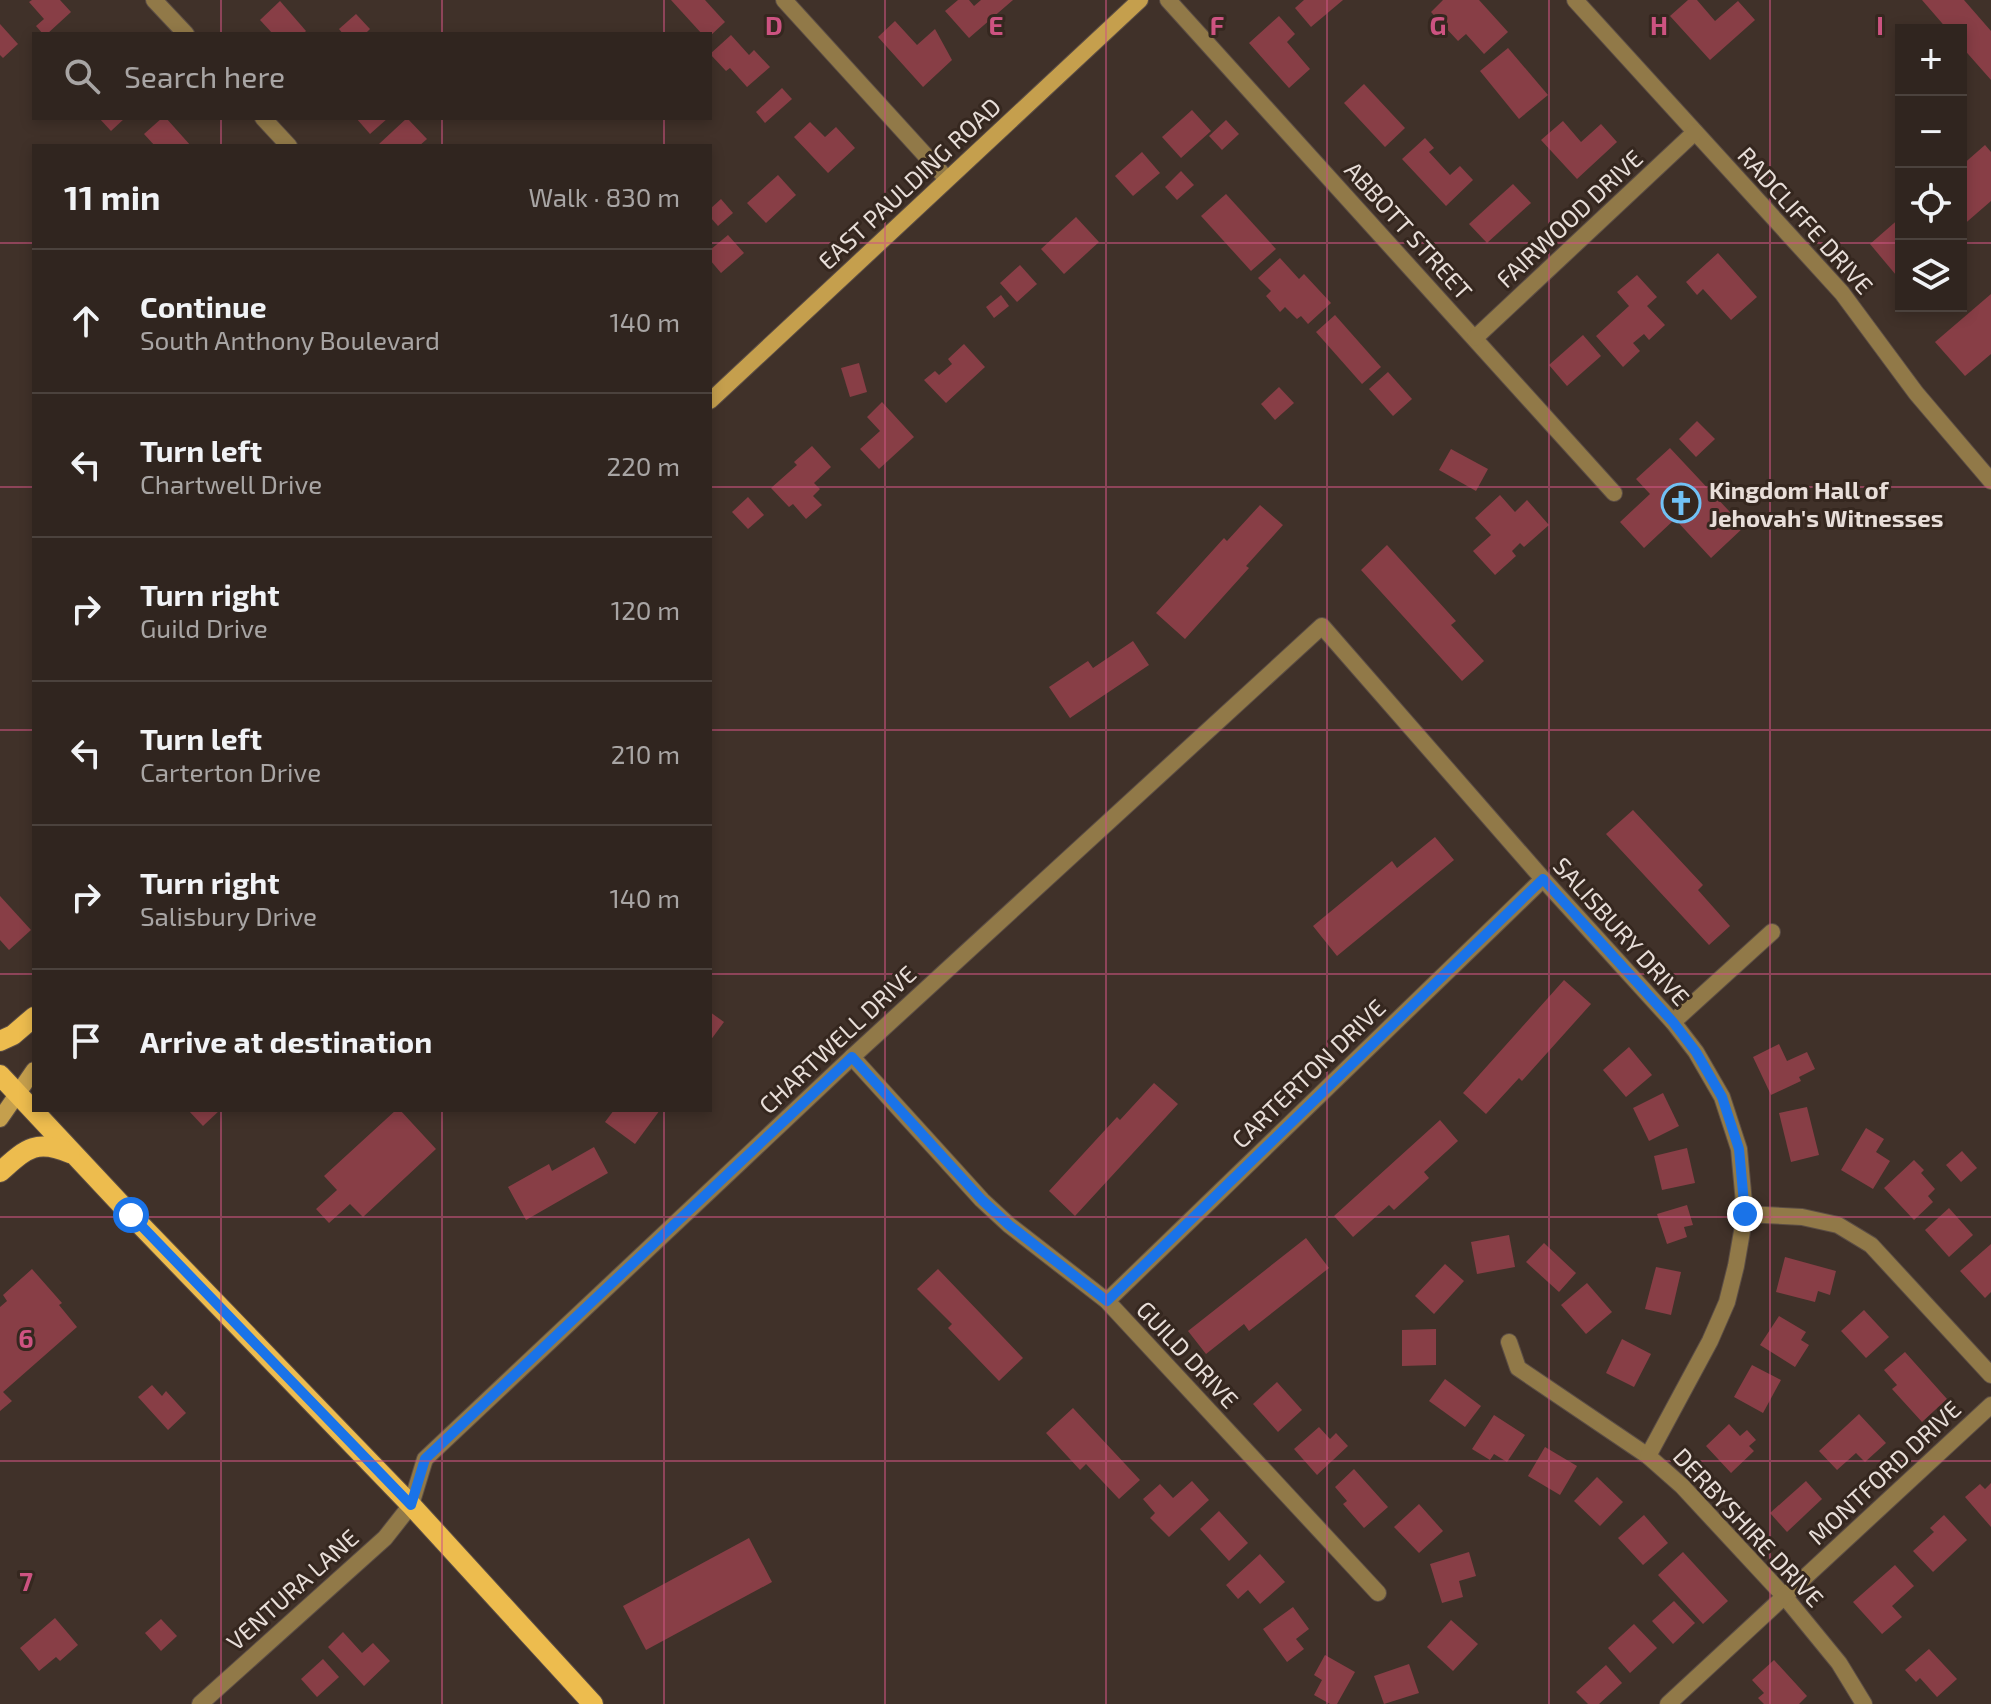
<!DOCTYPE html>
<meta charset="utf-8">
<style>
:root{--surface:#30251f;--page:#3c312c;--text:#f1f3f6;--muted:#a8a5a4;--line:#4b423d}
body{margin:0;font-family:"Exo 2",sans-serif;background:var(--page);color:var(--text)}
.controls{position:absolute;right:24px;top:24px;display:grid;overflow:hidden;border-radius:0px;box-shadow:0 4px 12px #0003}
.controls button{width:72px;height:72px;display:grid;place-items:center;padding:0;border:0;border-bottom:2px solid var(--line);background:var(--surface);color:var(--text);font:40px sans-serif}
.stop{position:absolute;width:24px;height:24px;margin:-18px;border:6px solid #1a73e8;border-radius:50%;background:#fff}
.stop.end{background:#1a73e8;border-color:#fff;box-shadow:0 2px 8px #0008}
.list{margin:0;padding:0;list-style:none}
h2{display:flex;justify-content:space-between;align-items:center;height:104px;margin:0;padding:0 32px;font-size:34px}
h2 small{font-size:26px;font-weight:400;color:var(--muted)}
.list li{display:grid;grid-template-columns:52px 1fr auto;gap:24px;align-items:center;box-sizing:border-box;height:144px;padding:0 32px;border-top:2px solid var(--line)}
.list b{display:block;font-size:30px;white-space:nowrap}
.list p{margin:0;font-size:26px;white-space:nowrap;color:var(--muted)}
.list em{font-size:26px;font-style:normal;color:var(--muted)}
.icon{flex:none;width:44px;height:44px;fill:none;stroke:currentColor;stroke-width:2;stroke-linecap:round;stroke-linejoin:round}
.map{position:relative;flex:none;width:1991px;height:1704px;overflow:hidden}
.search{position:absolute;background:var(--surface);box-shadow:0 4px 12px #0003;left:32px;top:32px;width:680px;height:88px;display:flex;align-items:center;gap:20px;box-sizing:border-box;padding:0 28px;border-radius:0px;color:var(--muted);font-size:30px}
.panel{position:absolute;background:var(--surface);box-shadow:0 4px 12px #0003;left:32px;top:144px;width:680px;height:968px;border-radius:0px}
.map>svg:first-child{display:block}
.building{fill:#883e46}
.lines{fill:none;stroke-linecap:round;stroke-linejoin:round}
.street-casing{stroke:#5b4d45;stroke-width:18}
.secondary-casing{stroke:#5b4d45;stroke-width:18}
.primary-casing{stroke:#5b4d45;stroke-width:22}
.street{stroke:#917948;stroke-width:16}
.secondary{stroke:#c59f4d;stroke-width:16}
.primary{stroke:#edbc4e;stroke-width:20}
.route{stroke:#1a73e8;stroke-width:10}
.grid{fill:none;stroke:#cd5381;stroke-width:2;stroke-opacity:0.55}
.labels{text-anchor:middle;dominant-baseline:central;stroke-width:6;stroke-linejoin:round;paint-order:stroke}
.street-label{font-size:24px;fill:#e8ded9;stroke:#35271f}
.poi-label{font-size:24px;font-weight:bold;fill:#e8ded9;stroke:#35271f;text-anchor:start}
.grid-label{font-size:26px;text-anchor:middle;font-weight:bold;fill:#cd5381;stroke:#35271f;stroke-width:6;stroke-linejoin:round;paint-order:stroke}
</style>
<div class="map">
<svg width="1991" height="1704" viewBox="0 0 1991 1704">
<rect width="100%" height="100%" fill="#403129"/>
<g class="building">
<path d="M32,0H60L71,12L47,34H43L36,26L44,19L29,2Z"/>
<path d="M671,0H705L725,22L710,36L702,34Z"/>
<path d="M958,0H969L974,6L981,0H1013L969,38L945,11Z"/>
<path d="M1304,0H1343L1311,27L1295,8Z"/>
<path d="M1443,0H1479L1508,32L1484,54L1466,34L1458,41L1431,12Z"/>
<path d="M1688,0H1697L1715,21L1738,1L1755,20L1710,60L1670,16Z"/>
<path d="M1922,0H1964L1991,31V80L1961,46V30H1948Z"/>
<path d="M280,1L306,31L303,34H273L260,20Z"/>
<path d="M356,14L370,29L365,34H343L339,29Z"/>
<path d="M1279,16L1295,34L1287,42L1310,69L1289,88L1249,43Z"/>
<path d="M895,21L917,45L935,29L952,60L923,87L878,37Z"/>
<path d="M0,24L18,44L3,58L0,55Z"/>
<path d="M731,35L749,55L754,50L770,67L747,87L730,68L726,71L710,54Z"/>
<path d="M1508,48L1548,95L1519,119L1480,71Z"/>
<path d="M1364,84L1405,128L1385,147L1344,103Z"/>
<path d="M782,88L792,99L765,123L756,112Z"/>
<path d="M1192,110L1211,131L1181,158L1162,137Z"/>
<path d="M99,118H125L111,131Z"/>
<path d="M162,118H166L191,146H155L144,134Z"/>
<path d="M356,118H388L370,134Z"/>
<path d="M407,118L427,139L419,146H380L379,144Z"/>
<path d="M1226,120L1239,134L1222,150L1209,136Z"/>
<path d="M1563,121L1581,142L1601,124L1617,142L1577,179L1541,140Z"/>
<path d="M810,122L825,137L836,127L855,148L828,173L794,137Z"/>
<path d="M1425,138L1434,148L1429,152L1450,175L1460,166L1473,180L1446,206L1402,159Z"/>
<path d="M1985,145L1991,152V201L1961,227V166Z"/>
<path d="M1142,152L1160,173L1133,196L1115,176Z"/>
<path d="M1181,171L1194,185L1177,200L1165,187Z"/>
<path d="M778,175L796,195L766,223L747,203Z"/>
<path d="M1513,184L1531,203L1487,243L1469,224Z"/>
<path d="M1226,194L1276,249L1251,271L1201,216Z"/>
<path d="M721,199L733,213L718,226L710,217V209Z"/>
<path d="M1076,217L1099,242L1064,274L1041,249Z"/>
<path d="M1901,217V281L1870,244Z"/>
<path d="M728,235L744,253L721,273L710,260V250Z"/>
<path d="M1718,253L1757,297L1731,320L1703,289L1697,295L1686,282Z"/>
<path d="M1280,258L1299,279L1304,274L1331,303L1308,324L1301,316L1297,319L1285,307L1280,312L1266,296L1271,291L1258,278Z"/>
<path d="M1020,265L1037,284L1017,302L1000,283Z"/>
<path d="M1637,275L1657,297L1647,306L1665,325L1649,340L1644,334L1633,343L1640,351L1623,367L1596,336L1629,306L1617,292Z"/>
<path d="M1991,294V354L1965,376L1935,342Z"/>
<path d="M1001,295L1009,306L994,318L986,307Z"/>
<path d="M1335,315L1381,367L1362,384L1316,332Z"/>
<path d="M1583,335L1601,356L1567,386L1549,365Z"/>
<path d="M964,344L985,367L946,403L924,380L935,371L939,375L952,364L948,359Z"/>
<path d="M859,363L867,392L850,397L841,368Z"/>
<path d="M1388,372L1412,399L1393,416L1369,389Z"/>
<path d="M1279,387L1294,403L1275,420L1261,404Z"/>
<path d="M882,402L914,437L879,469L860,449L880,431L867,417Z"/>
<path d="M1697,421L1715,439L1696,457L1679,439Z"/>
<path d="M812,446L831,467L814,483L820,489L813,496L822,505L806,519L793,504L789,507L771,488L797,465L794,462Z"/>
<path d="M1670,448L1744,527L1711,558L1675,519L1644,548L1620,522L1650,494L1636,479Z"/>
<path d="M1451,449L1488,469L1476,491L1439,470Z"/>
<path d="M1500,495L1515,512L1527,500L1549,525L1524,547L1520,543L1512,551L1516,556L1495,575L1473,551L1491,535L1475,518Z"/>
<path d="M748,497L764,515L748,529L732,512Z"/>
<path d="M1260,505L1283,525L1246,566L1249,568L1185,639L1156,613L1224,538L1227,541Z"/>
<path d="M1387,545L1456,621L1451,625L1484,661L1462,681L1361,570Z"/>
<path d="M1133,641L1149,665L1070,718L1049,687L1088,661L1093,668Z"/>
<path d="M1633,810L1703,885L1698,890L1730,926L1709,945L1606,834Z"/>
<path d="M1435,837L1454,860L1337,956L1313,926L1392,861L1397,868Z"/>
<path d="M0,896L31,930L9,950L0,940Z"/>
<path d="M1564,980L1591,1004L1522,1081L1519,1078L1486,1114L1463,1093Z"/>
<path d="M710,1012L724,1022L710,1041Z"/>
<path d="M1779,1044L1787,1061L1807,1052L1815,1069L1799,1077L1801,1081L1771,1095L1753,1057Z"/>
<path d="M1629,1047L1652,1075L1626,1097L1603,1070Z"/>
<path d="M1154,1083L1178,1104L1075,1216L1049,1191L1117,1117L1120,1120Z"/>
<path d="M1663,1093L1679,1126L1649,1141L1633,1108Z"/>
<path d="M1807,1107L1819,1155L1791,1162L1779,1113Z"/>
<path d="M188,1110H220L203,1126Z"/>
<path d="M396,1110H400L436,1149L363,1217L350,1204L329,1223L316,1209L337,1190L324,1176Z"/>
<path d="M614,1110H660L635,1144L605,1122Z"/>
<path d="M1440,1120L1458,1141L1424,1172L1429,1178L1394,1210L1389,1205L1353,1237L1334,1216Z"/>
<path d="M1866,1128L1884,1139L1876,1152L1890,1161L1873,1189L1841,1170Z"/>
<path d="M594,1147L608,1173L526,1220L508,1187L549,1164L552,1171Z"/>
<path d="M1687,1148L1695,1183L1662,1190L1654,1156Z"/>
<path d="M1962,1151L1977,1168L1961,1182L1946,1165Z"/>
<path d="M1914,1160L1924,1170L1921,1173L1935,1189L1928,1196L1933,1202L1914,1220L1884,1188Z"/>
<path d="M1687,1205L1693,1225L1684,1227L1687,1237L1667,1244L1657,1214Z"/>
<path d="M1949,1208L1973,1235L1949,1257L1925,1230Z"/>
<path d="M1509,1235L1515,1267L1477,1274L1471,1242Z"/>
<path d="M1306,1238L1329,1268L1249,1331L1244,1324L1206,1354L1188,1331Z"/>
<path d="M1544,1243L1576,1273L1559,1292L1526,1262Z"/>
<path d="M1991,1244V1292L1985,1298L1960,1271Z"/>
<path d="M1785,1257L1836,1271L1830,1295L1818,1291L1815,1302L1776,1292Z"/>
<path d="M1445,1264L1464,1281L1434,1314L1415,1296Z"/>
<path d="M1656,1267L1681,1272L1671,1315L1645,1309Z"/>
<path d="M32,1269L62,1303L59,1305L77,1327L3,1392L12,1401L0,1411V1307L7,1301L3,1295Z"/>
<path d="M938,1269L1023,1358L999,1381L948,1328L952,1324L917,1289Z"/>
<path d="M1587,1283L1612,1312L1586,1334L1561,1305Z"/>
<path d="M1864,1310L1889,1337L1866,1358L1841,1331Z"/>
<path d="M1779,1316L1806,1332L1801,1340L1809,1345L1795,1367L1760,1345Z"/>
<path d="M1436,1329V1365L1402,1366V1330Z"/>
<path d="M1622,1339L1651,1354L1634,1387L1606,1373Z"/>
<path d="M1905,1352L1947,1399L1922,1422L1892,1389L1897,1385L1884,1370Z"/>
<path d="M1752,1365L1781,1380L1763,1413L1734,1397Z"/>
<path d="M1445,1379L1481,1406L1465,1427L1429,1401Z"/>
<path d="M1277,1382L1302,1410L1278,1432L1253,1404Z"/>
<path d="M152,1385L162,1396L166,1391L186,1413L168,1430L138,1397Z"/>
<path d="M1073,1408L1140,1480L1119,1499L1086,1464L1080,1470L1046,1433Z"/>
<path d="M1859,1414L1886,1443L1865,1462L1856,1453L1837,1470L1819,1451Z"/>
<path d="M1494,1415L1525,1435L1507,1462L1494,1454L1490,1460L1472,1449Z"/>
<path d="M1729,1424L1740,1436L1747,1430L1756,1440L1749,1446L1754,1451L1731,1473L1706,1446Z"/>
<path d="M1319,1427L1330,1439L1336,1433L1348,1446L1317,1475L1294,1449Z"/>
<path d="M1545,1447L1577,1466L1560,1495L1528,1476Z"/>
<path d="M1354,1469L1388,1507L1364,1528L1343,1504L1347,1501L1335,1487Z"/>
<path d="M1597,1477L1623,1502L1600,1526L1574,1501Z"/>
<path d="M1192,1481L1209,1500L1169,1537L1150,1518L1155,1513L1143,1499L1160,1484L1173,1498Z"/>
<path d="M1806,1481L1822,1499L1787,1532L1770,1513Z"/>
<path d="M1991,1483V1527L1965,1497L1980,1484L1985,1489Z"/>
<path d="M1419,1504L1443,1531L1419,1553L1394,1527Z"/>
<path d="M1219,1511L1248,1543L1229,1561L1200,1529Z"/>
<path d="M1644,1515L1668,1543L1643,1565L1618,1538Z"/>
<path d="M1944,1515L1967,1540L1933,1572L1913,1551L1934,1532L1930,1528Z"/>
<path d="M749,1538L772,1582L646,1650L623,1606Z"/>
<path d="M1469,1552L1476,1576L1459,1581L1463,1597L1442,1603L1430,1564Z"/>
<path d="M1683,1552L1728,1601L1703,1624L1658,1575Z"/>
<path d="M1260,1554L1285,1582L1260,1604L1248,1590L1238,1599L1226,1585Z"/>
<path d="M1895,1565L1914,1586L1892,1606L1902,1617L1882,1634L1853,1602Z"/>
<path d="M1674,1601L1695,1623L1673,1644L1652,1621Z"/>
<path d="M1293,1607L1309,1629L1296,1639L1304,1649L1287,1662L1263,1629Z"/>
<path d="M55,1618L78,1645L60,1661L56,1657L39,1671L20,1648Z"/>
<path d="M161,1619L177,1636L161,1651L145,1633Z"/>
<path d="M1451,1620L1478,1644L1453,1671L1427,1647Z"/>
<path d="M1634,1624L1657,1648L1630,1673L1608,1648Z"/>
<path d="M343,1632L362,1653L373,1643L390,1661L364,1686L328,1647Z"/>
<path d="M1929,1649L1957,1679L1937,1697L1920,1678L1916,1682L1905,1670Z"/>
<path d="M1325,1655L1355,1672L1337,1704H1330L1314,1695L1322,1680L1314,1675Z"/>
<path d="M323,1659L339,1677L317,1697L301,1679Z"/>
<path d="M1774,1660L1807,1696L1799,1704H1764L1758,1698L1764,1693L1752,1680Z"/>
<path d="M1409,1664L1419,1693L1384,1704L1374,1676Z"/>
<path d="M1606,1665L1622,1683L1599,1704H1588L1576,1692Z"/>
</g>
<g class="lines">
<g class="street-casing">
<g id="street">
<path d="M154,0L186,34"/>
<path d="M784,0L947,179"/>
<path d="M1168,0L1614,493"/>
<path d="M1575,0L1842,293L1916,393L1991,481"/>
<path d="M263,118L289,146"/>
<path d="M1475,338L1695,132"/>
<path d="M1673,1022L1772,932"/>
<path d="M852,1057L982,1200L1009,1225L1107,1301L1378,1593"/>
<path d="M1745,1214L1802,1217L1838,1225L1871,1245L1991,1375"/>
<path d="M1107,1301L1543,879"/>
<path d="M1509,1342L1518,1368L1648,1456L1682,1486L1785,1597L1839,1663L1864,1704"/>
<path d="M200,1704L385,1538L411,1505L425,1459L852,1057L1322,626L1543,879L1673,1022L1696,1052L1722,1097L1739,1149L1745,1214L1736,1266L1727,1302L1710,1341L1648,1456"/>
<path d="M1668,1704L1991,1405"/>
</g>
</g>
<g class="secondary-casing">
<g id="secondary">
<path d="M710,401L1140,0"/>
<path d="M0,1119L34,1070"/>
</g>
</g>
<g class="primary-casing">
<g id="primary">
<path d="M0,1041L13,1035L34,1017"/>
<path d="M0,1075L131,1215L411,1505L593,1704"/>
<path d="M0,1172C25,1150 35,1138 70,1153"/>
</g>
</g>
<use href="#street" class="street"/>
<use href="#secondary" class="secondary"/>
<use href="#primary" class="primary"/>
</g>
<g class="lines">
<path class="route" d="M131,1215L411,1505L425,1459L852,1057L982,1200L1009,1225L1107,1301L1543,879L1673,1022L1696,1052L1722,1097L1739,1149L1745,1214"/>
</g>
<path class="grid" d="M221,0V34M442,0V34M664,0V34M885,0V1704M1106,0V1704M1327,0V1704M1549,0V1704M1770,0V1704M221,118V146M442,118V146M664,118V146M0,243H34M710,243H1901M1961,243H1991M0,487H34M710,487H1991M0,730H34M710,730H1991M0,974H34M710,974H1991M221,1110V1704M442,1110V1704M664,1110V1704M0,1217H1991M0,1461H1991"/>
<defs>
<g id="church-ring" transform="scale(2)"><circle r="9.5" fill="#35271f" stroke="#71c1f5" stroke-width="1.5"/><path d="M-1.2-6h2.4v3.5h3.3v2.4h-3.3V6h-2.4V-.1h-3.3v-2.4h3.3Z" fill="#71c1f5"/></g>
</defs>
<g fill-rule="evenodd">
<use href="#church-ring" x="1681" y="503"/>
</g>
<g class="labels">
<g class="street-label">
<text transform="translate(909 183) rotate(-43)">EAST PAULDING ROAD</text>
<text transform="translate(1569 218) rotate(-43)">FAIRWOOD DRIVE</text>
<text transform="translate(1806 220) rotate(48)">RADCLIFFE DRIVE</text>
<text transform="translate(1409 230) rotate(48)">ABBOTT STREET</text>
<text transform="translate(1622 931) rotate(48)">SALISBURY DRIVE</text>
<text transform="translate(837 1039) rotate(-43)">CHARTWELL DRIVE</text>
<text transform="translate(1308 1073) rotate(-44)">CARTERTON DRIVE</text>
<text transform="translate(1188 1354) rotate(47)">GUILD DRIVE</text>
<text transform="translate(1884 1472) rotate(-43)">MONTFORD DRIVE</text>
<text transform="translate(1749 1527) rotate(47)">DERBYSHIRE DRIVE</text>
<text transform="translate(292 1589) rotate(-42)">VENTURA LANE</text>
</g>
<g class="poi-label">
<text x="1709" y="489">Kingdom Hall of<tspan x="1709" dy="28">Jehovah's Witnesses</tspan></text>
</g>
</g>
<g class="grid-label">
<text x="774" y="35">D</text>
<text x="996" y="35">E</text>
<text x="1217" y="35">F</text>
<text x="1438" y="35">G</text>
<text x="1659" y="35">H</text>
<text x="1880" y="35">I</text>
<text x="26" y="1348">6</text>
<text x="26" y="1591">7</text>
</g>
</svg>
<div class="controls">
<button>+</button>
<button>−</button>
<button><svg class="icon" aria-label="locate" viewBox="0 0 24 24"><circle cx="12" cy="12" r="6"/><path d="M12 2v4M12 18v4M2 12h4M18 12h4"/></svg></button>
<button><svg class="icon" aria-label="layers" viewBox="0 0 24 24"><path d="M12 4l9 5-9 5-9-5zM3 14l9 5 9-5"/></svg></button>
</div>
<div class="stop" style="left:131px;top:1215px"></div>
<div class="stop end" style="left:1745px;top:1214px"></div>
<div class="search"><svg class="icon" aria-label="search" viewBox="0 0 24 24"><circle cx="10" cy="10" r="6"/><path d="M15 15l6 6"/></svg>Search here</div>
<section class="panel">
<h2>11 min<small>Walk · 830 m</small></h2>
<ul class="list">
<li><svg class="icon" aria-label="ahead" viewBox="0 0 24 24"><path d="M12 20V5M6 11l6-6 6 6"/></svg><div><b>Continue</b><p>South Anthony Boulevard</p></div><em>140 m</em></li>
<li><svg class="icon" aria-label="left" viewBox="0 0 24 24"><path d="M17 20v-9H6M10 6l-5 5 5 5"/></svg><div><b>Turn left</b><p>Chartwell Drive</p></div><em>220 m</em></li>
<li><svg class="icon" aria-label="right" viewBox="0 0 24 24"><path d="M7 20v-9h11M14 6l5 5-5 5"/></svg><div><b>Turn right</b><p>Guild Drive</p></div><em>120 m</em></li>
<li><svg class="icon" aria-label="left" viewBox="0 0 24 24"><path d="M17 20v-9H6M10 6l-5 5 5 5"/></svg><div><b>Turn left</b><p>Carterton Drive</p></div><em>210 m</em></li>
<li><svg class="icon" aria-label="right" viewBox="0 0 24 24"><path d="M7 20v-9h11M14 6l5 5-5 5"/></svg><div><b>Turn right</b><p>Salisbury Drive</p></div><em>140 m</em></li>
<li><svg class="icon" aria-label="arrive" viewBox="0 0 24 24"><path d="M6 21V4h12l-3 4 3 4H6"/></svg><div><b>Arrive at destination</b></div></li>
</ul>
</section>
</div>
